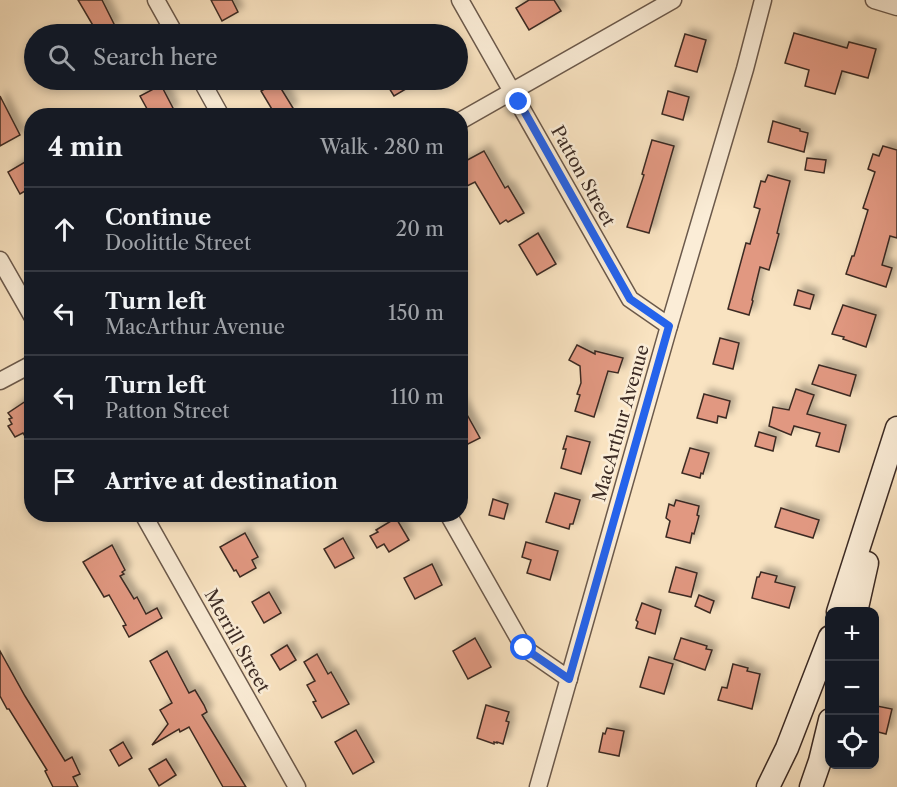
<!DOCTYPE html>
<meta charset="utf-8">
<style>
:root{--surface:#171b24;--page:#242831;--text:#f1f3f6;--muted:#9ea1a6;--line:#363941}
body{margin:0;font-family:"Libre Caslon Text",serif;background:var(--page);color:var(--text)}
.controls{position:absolute;right:18px;bottom:18px;display:grid;overflow:hidden;border-radius:12px;box-shadow:0 3px 9px #0003}
.controls button{width:54px;height:54px;display:grid;place-items:center;padding:0;border:0;border-bottom:2px solid var(--line);background:var(--surface);color:var(--text);font:30px sans-serif}
.stop{position:absolute;width:18px;height:18px;margin:-14px;border:4px solid #2563eb;border-radius:50%;background:#fff}
.stop.end{background:#2563eb;border-color:#fff;box-shadow:0 2px 6px #0008}
.list{margin:0;padding:0;list-style:none}
h2{display:flex;justify-content:space-between;align-items:center;height:78px;margin:0;padding:0 24px;font-size:26px}
h2 small{font-size:20px;font-weight:400;color:var(--muted)}
.list li{display:grid;grid-template-columns:39px 1fr auto;gap:18px;align-items:center;box-sizing:border-box;height:84px;padding:0 24px;border-top:2px solid var(--line)}
.list b{display:block;font-size:22px;white-space:nowrap}
.list p{margin:0;font-size:20px;white-space:nowrap;color:var(--muted)}
.list em{font-size:20px;font-style:normal;color:var(--muted)}
.icon{flex:none;width:33px;height:33px;fill:none;stroke:currentColor;stroke-width:2;stroke-linecap:round;stroke-linejoin:round}
.map{position:relative;flex:none;width:897px;height:787px;overflow:hidden}
.search{position:absolute;background:var(--surface);box-shadow:0 3px 9px #0003;left:24px;top:24px;width:444px;height:66px;display:flex;align-items:center;gap:15px;box-sizing:border-box;padding:0 21px;border-radius:33px;color:var(--muted);font-size:22px}
.panel{position:absolute;background:var(--surface);box-shadow:0 3px 9px #0003;left:24px;top:108px;width:444px;height:414px;border-radius:24px}
.map>svg:first-child{display:block}
.building{fill:#e19881;stroke:#3c2b24;stroke-width:1.5;filter:url(#shadow)}
.lines{fill:none;stroke-linecap:round;stroke-linejoin:round}
.street-casing{stroke:#6b594b;stroke-width:19}
.secondary-casing{stroke:#3c2b24;stroke-width:25}
.street{stroke:#fbedd7;stroke-width:16}
.secondary{stroke:#fbedd7;stroke-width:22}
.route{stroke:#2563eb;stroke-width:8}
.labels{text-anchor:middle;dominant-baseline:central;stroke-width:5;stroke-linejoin:round;paint-order:stroke}
.street-label{font-size:18px;fill:#3c2b24;stroke:#fbedd7}
</style>
<div class="map">
<svg width="897" height="787" viewBox="0 0 897 787">
<defs>
<filter id="shadow"><feDropShadow dx="5.5" dy="-5.5" stdDeviation="3" flood-color="#0004"/></filter>
</defs>
<rect width="100%" height="100%" fill="#f9e3c1"/>
<filter id="stains"><feTurbulence type="fractalNoise" baseFrequency=".00333" numOctaves="4"/><feColorMatrix values="0 0 0 0 .2 0 0 0 0 .09 0 0 0 0 .02 0 0 0 .5 -.17"/></filter>
<radialGradient id="worn" r=".72"><stop offset=".6" stop-color="#630" stop-opacity="0"/><stop offset="1" stop-color="#630" stop-opacity=".3"/></radialGradient>
<g class="building">
<path d="M78,0H102L115,26L98,34Z"/>
<path d="M211,0H232L238,12L222,21Z"/>
<path d="M529,0H554L561,11L529,30L516,8Z"/>
<path d="M794,33L847,48L849,42L876,49L868,78L842,71L835,94L805,86L809,70L785,63Z"/>
<path d="M685,34L706,40L697,72L675,66Z"/>
<path d="M384,80H421L394,96Z"/>
<path d="M277,82L293,108L281,116H276L261,91Z"/>
<path d="M161,85L174,110L164,116H151L140,96Z"/>
<path d="M668,91L689,97L683,120L662,114Z"/>
<path d="M0,96L20,135L0,146Z"/>
<path d="M773,121L800,129V131L808,133L804,152L768,142Z"/>
<path d="M652,140L674,146L649,233L627,227L644,175L642,174Z"/>
<path d="M883,146L897,150V238L890,236L882,265L892,268L886,287L846,274L852,256H854L868,210L863,208L875,172L868,169L873,154L879,156Z"/>
<path d="M484,151L505,188L508,186L524,213L508,222L506,220L500,224L475,182L465,187L460,179V164Z"/>
<path d="M807,158L826,160L824,173L805,170Z"/>
<path d="M25,162L32,174V187L20,194L8,172Z"/>
<path d="M768,175L790,181L777,233L779,234L769,270L760,267L752,300L753,301L749,315L728,309L746,243L750,244L760,209L754,207L761,181L765,182Z"/>
<path d="M538,233L556,264L537,275L519,245Z"/>
<path d="M798,290L814,295L810,309L794,305Z"/>
<path d="M843,305L876,315L866,347L843,339L844,337L832,334Z"/>
<path d="M720,338L739,343L733,369L713,364Z"/>
<path d="M577,345L595,354V351L623,358L618,373L608,371L594,417L575,411L580,395L577,394L581,383L580,366L569,360Z"/>
<path d="M819,365L856,375L850,396L812,384Z"/>
<path d="M796,389L814,395L807,414L846,425L839,452L816,446L820,433L794,426L791,435L769,426L773,407L789,410Z"/>
<path d="M704,394L730,401L726,418L718,416L717,423L697,418Z"/>
<path d="M26,401L32,409V447L23,433L15,437L8,426L12,424L9,419L12,418L8,413Z"/>
<path d="M460,402L480,438L464,446L460,439Z"/>
<path d="M759,432L776,437L773,451L755,446Z"/>
<path d="M567,436L590,442L581,474L561,468L566,449H563Z"/>
<path d="M690,448L709,453L703,474L701,473L700,478L682,473Z"/>
<path d="M555,493L580,500L573,524H570L569,529L546,522Z"/>
<path d="M493,499L508,504L504,519L489,515Z"/>
<path d="M676,500L699,506L697,515L699,516L694,534L692,533L690,543L666,537L670,521L666,518L669,504L674,506Z"/>
<path d="M781,508L819,520L813,538L775,527Z"/>
<path d="M396,518L409,540L389,552L384,544L377,548L370,536L378,532L376,530Z"/>
<path d="M245,533L258,557L252,560L256,568L240,577L236,570L234,571L220,547Z"/>
<path d="M343,538L354,558L335,568L324,549Z"/>
<path d="M526,542L558,551L550,580L527,573L531,560L522,557Z"/>
<path d="M112,545L125,570L122,572L124,574L120,576L134,599L137,597L146,614L157,608L162,618L129,637L123,626L126,625L109,595L104,597L83,562Z"/>
<path d="M432,564L442,585L415,599L404,578Z"/>
<path d="M676,567L697,573L691,597L669,592Z"/>
<path d="M761,572L777,576L775,582L795,587L789,608L752,598L757,577H759Z"/>
<path d="M269,592L281,613L264,623L252,602Z"/>
<path d="M699,595L714,601L710,613L695,606Z"/>
<path d="M642,603L661,610L655,634L636,628L638,622L636,620Z"/>
<path d="M475,638L491,667L468,679L453,651Z"/>
<path d="M681,638L707,646L706,649L712,650L705,670L674,659Z"/>
<path d="M287,645L296,660L280,670L271,655Z"/>
<path d="M0,651L25,696L65,761L72,757L80,774L73,777L78,787H53L45,771L47,770L9,709H7L0,696Z"/>
<path d="M167,651L189,693L195,690L204,705L207,712L202,715L246,787H223L189,727L180,732L179,729L152,745L168,724L160,710L172,703L150,661Z"/>
<path d="M317,654L328,674L331,672L349,704L322,718L313,702L316,701L307,685L315,681L304,662Z"/>
<path d="M649,657L673,664L664,694L640,687Z"/>
<path d="M733,664L748,668L747,671L760,674L752,709L718,700L722,687L727,688Z"/>
<path d="M486,705L509,712L506,721L509,722L503,744L497,742V743L494,742V744L477,738Z"/>
<path d="M877,706L892,709L886,734L874,731V707L877,708Z"/>
<path d="M607,728L624,731L619,756L599,752L603,733L605,734Z"/>
<path d="M356,730L374,762L353,774L335,742Z"/>
<path d="M123,742L132,758L119,766L110,750Z"/>
<path d="M166,759L176,775L159,786L149,769Z"/>
</g>
<g class="lines">
<g class="street-casing">
<g id="street">
<path d="M156,0L175,34"/>
<path d="M460,0L630,299L669,326"/>
<path d="M874,0L897,7"/>
<path d="M201,80L221,116"/>
<path d="M460,121L673,0"/>
<path d="M0,260L32,316"/>
<path d="M0,381L32,364"/>
<path d="M143,514L297,787"/>
<path d="M448,514L524,648L569,679"/>
<path d="M538,787L669,326L745,69L763,0"/>
</g>
</g>
<g class="secondary-casing">
<g id="secondary">
<path d="M838,612L897,428"/>
<path d="M856,612L867,563"/>
<path d="M768,787L787,748L830,637"/>
<path d="M811,787L820,761L830,720"/>
</g>
</g>
<use href="#street" class="street"/>
<use href="#secondary" class="secondary"/>
</g>
<g class="lines">
<path class="route" d="M519,102L630,299L669,326L569,679L524,648"/>
</g>
<g class="labels">
<g class="street-label">
<text transform="translate(583 176) rotate(61)">Patton Street</text>
<text transform="translate(621 423) rotate(-74)">MacArthur Avenue</text>
<text transform="translate(237 641) rotate(61)">Merrill Street</text>
</g>
</g>
<rect width="100%" height="100%" filter="url(#stains)"/>
<rect width="100%" height="100%" fill="url(#worn)"/>
</svg>
<div class="controls">
<button>+</button>
<button>−</button>
<button><svg class="icon" aria-label="locate" viewBox="0 0 24 24"><circle cx="12" cy="12" r="6"/><path d="M12 2v4M12 18v4M2 12h4M18 12h4"/></svg></button>
</div>
<div class="stop" style="left:524px;top:648px"></div>
<div class="stop end" style="left:519px;top:102px"></div>
<div class="search"><svg class="icon" aria-label="search" viewBox="0 0 24 24"><circle cx="10" cy="10" r="6"/><path d="M15 15l6 6"/></svg>Search here</div>
<section class="panel">
<h2>4 min<small>Walk · 280 m</small></h2>
<ul class="list">
<li><svg class="icon" aria-label="ahead" viewBox="0 0 24 24"><path d="M12 20V5M6 11l6-6 6 6"/></svg><div><b>Continue</b><p>Doolittle Street</p></div><em>20 m</em></li>
<li><svg class="icon" aria-label="left" viewBox="0 0 24 24"><path d="M17 20v-9H6M10 6l-5 5 5 5"/></svg><div><b>Turn left</b><p>MacArthur Avenue</p></div><em>150 m</em></li>
<li><svg class="icon" aria-label="left" viewBox="0 0 24 24"><path d="M17 20v-9H6M10 6l-5 5 5 5"/></svg><div><b>Turn left</b><p>Patton Street</p></div><em>110 m</em></li>
<li><svg class="icon" aria-label="arrive" viewBox="0 0 24 24"><path d="M6 21V4h12l-3 4 3 4H6"/></svg><div><b>Arrive at destination</b></div></li>
</ul>
</section>
</div>
